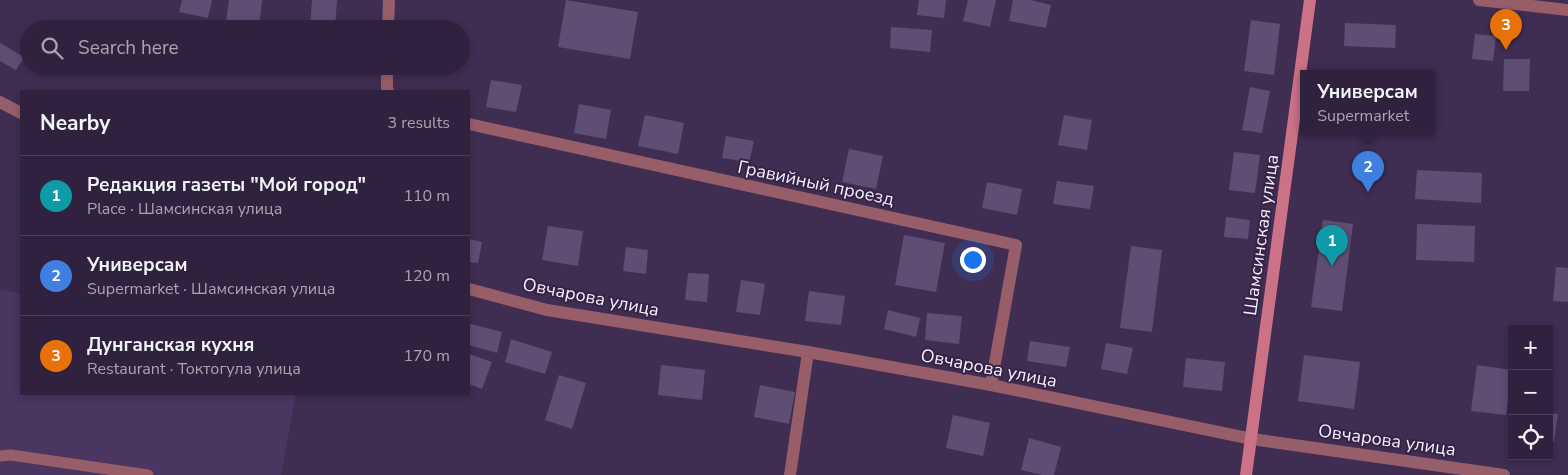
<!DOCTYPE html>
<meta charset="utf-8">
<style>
:root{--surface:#30223e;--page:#382a45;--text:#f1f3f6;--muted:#a8a4b0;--line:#4b3f58;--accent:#9acb34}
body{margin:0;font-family:"Nunito Sans",sans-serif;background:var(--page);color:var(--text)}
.controls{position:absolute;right:15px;bottom:15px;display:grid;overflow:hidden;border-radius:0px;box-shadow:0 2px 8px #0003}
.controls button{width:45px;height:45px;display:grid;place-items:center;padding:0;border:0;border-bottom:1px solid var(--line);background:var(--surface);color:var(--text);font:25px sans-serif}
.you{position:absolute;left:972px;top:259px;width:18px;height:18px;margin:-12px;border:4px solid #fff;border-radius:50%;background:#1a73e8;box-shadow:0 0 0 8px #1a73e833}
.badge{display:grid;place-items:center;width:32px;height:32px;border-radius:50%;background:var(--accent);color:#fff;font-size:16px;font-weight:700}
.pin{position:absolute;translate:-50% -41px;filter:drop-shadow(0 1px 2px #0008)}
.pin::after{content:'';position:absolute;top:26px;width:18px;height:15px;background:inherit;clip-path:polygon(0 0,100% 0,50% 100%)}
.popup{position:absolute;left:1300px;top:70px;width:135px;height:65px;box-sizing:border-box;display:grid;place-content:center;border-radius:0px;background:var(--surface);filter:drop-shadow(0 1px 4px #0005);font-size:16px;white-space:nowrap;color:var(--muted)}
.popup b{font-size:19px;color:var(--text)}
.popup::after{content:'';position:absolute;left:50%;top:100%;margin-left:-10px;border:10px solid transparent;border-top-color:var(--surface)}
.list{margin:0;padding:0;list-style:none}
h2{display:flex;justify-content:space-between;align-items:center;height:65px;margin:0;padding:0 20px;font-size:21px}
h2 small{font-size:16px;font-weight:400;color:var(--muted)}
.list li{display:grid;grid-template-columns:32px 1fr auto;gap:15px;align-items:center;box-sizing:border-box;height:80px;padding:0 20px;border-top:1px solid var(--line)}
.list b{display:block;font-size:19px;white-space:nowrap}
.list p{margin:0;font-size:16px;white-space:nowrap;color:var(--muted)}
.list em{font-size:16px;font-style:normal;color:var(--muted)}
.icon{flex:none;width:28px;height:28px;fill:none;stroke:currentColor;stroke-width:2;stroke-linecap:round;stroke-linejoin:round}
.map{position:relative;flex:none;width:1568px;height:475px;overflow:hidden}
.search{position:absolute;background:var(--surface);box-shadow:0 2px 8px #0003;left:20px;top:20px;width:450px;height:55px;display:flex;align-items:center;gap:12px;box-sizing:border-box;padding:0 18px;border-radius:28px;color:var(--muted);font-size:19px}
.panel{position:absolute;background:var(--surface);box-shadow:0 2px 8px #0003;left:20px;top:90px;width:450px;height:305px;border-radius:0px}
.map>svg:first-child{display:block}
.built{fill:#4b3561}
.building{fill:#604d74}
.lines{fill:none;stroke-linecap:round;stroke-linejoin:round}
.lane{stroke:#975e6a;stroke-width:11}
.street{stroke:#975e6a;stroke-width:12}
.secondary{stroke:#cc7286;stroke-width:12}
.labels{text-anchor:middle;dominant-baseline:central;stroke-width:4;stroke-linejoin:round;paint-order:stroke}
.street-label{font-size:18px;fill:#f5eefc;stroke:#362347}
</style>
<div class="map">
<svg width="1568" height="475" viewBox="0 0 1568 475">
<rect width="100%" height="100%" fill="#402d52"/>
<path class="built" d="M0,289L21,294V394H296L281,475H0Z"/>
<g class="building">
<path d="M182,0H212L208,18L179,12Z"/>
<path d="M229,0H262L259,29H225Z"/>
<path d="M312,0H337L335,29H310Z"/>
<path d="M566,0L638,12L630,59L558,47Z"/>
<path d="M919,0H946L944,18L917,15Z"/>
<path d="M968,0H996L990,27L963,21Z"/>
<path d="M1013,0H1030L1051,5L1046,28L1009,21Z"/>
<path d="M1251,20L1280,24L1274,75L1244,71Z"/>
<path d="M1345,23L1396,25L1395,48L1344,46Z"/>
<path d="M891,27L932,30L930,52L890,48Z"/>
<path d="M1475,34L1496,36L1493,61L1472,59Z"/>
<path d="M0,43L24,57L16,70L0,61Z"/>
<path d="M1504,59H1530L1529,91H1503Z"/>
<path d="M491,80L522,85L516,112L486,107Z"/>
<path d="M1250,87L1270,91L1262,133L1242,130Z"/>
<path d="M579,104L611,110L606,139L574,133Z"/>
<path d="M645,115L684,123L678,154L638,146Z"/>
<path d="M1064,115L1092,120L1087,150L1058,145Z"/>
<path d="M726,136L754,141L749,162L722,158Z"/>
<path d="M849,149L883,156L876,189L842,182Z"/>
<path d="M1234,152L1260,155L1255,193L1229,190Z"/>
<path d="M1417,170L1482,173L1481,203L1415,199Z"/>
<path d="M1057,181L1094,186L1090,209L1053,204Z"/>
<path d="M987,182L1022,189L1017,215L982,208Z"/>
<path d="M1226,217L1250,220L1248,239L1224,237Z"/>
<path d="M1323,220L1353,224L1342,311L1311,307Z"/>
<path d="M1417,224L1475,226L1474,262L1416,260Z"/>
<path d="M548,226L583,231L578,266L542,260Z"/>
<path d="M904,235L945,243L936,292L895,285Z"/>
<path d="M469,239L482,242L478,263L469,262Z"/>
<path d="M1131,246L1162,250L1152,332L1120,328Z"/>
<path d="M626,247L648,250L646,274L623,271Z"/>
<path d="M1556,267L1568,268V302L1553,301Z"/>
<path d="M688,273L709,274L707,302L685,300Z"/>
<path d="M741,280L765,284L760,315L736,312Z"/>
<path d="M809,291L845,296L841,325L805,321Z"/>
<path d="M888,310L920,318L916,337L884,329Z"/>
<path d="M927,313L962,316L959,344L925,340Z"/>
<path d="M470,324L502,332L497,353L469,345Z"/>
<path d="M511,339L552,352L545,374L505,362Z"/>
<path d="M1030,341L1070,347L1066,367L1027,361Z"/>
<path d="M1106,343L1133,348L1127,374L1101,369Z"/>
<path d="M469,354L492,362L482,389L469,384Z"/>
<path d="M1304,355L1360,362L1354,409L1298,401Z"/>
<path d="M1186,358L1225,362L1222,391L1183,387Z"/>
<path d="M661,365L705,370L702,400L658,395Z"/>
<path d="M1477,365L1512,370L1506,415L1471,411Z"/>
<path d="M559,375L586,383L572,429L545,420Z"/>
<path d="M760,385L795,392L789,424L754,417Z"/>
<path d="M1549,413L1558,414L1554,442L1549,441Z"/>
<path d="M953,415L990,423L983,456L946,448Z"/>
<path d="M1029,438L1061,447L1054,475H1042L1021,470Z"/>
</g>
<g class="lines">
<path class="lane" d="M0,456L11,455L148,475"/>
<g class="street">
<path d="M1479,0L1568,10"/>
<path d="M388,29L389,0"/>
<path d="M387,66V90L388,91"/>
<path d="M0,102L21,113"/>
<path d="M469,124L1016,245L991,385"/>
<path d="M469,289L547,310L808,352L991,385L1252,439L1504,475"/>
<path d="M790,475L808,352"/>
</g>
<path class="secondary" d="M1246,475L1310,0"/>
</g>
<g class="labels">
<g class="street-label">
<text transform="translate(816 183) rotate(12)">Гравийный проезд</text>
<text transform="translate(1261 235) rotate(-82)">Шамсинская улица</text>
<text transform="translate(591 297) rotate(11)">Овчарова улица</text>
<text transform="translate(989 368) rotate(11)">Овчарова улица</text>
<text transform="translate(1387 440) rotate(8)">Овчарова улица</text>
</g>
</g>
</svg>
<div class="controls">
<button>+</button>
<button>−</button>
<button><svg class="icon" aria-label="locate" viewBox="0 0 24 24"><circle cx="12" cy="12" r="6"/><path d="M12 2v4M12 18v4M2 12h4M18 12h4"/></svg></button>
</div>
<div class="you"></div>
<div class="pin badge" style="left:1332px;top:266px;background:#0f9aa8">1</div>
<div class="pin badge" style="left:1368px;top:192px;background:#3f7fe0">2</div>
<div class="popup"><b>Универсам</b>Supermarket</div>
<div class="pin badge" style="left:1506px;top:50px;background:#e8710a">3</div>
<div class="search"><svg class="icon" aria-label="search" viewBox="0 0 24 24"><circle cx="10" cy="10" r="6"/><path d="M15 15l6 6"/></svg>Search here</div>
<section class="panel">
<h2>Nearby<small>3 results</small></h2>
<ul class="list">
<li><span class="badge" style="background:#0f9aa8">1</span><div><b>Редакция газеты &quot;Мой город&quot;</b><p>Place · Шамсинская улица</p></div><em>110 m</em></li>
<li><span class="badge" style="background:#3f7fe0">2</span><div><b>Универсам</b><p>Supermarket · Шамсинская улица</p></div><em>120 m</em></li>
<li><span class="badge" style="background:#e8710a">3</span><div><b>Дунганская кухня</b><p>Restaurant · Токтогула улица</p></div><em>170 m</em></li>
</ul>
</section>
</div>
